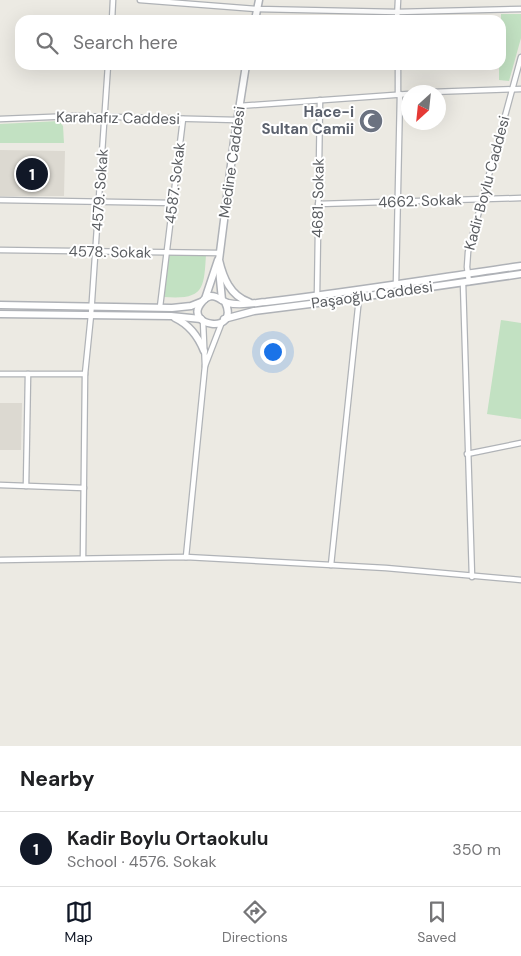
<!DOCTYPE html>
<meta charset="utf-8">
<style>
:root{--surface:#fff;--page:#f2f2f2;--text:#202124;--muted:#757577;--line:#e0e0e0;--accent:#111827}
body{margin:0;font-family:"DM Sans",sans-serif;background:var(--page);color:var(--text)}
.compass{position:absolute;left:401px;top:85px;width:45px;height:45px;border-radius:50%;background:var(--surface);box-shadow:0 5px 20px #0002;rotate:207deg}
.you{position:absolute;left:272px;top:351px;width:18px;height:18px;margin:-12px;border:4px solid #fff;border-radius:50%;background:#1a73e8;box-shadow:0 0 0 8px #1a73e833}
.badge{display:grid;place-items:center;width:32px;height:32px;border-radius:50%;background:var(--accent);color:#fff;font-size:16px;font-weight:700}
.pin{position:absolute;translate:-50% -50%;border:2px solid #fff;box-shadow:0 1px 5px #0006}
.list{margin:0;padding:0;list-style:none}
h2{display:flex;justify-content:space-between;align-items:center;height:65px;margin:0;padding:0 20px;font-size:21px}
h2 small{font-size:16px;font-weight:400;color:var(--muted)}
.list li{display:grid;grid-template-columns:32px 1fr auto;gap:15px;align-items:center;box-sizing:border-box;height:75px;padding:0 20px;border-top:1px solid var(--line)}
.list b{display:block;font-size:19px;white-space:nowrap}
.list p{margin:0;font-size:16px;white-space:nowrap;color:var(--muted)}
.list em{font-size:16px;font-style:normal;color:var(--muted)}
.icon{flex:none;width:28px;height:28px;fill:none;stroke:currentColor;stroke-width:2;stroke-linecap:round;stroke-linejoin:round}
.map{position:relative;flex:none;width:521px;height:746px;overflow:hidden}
.search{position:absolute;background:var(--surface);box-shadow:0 5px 20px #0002;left:15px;right:15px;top:15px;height:55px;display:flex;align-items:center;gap:12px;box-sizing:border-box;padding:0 18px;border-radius:15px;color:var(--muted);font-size:19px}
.sheet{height:140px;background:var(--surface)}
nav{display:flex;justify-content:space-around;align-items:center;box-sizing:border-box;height:70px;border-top:1px solid var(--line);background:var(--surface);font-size:14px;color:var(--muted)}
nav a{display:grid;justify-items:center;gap:2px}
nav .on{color:var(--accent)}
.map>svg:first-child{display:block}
.education{fill:#dcd9d1}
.green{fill:#c2e1c2}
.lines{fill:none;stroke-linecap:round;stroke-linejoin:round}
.street-casing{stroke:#b0b3b7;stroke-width:7}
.secondary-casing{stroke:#afb2b7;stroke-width:9}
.street{stroke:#fff;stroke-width:4.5}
.secondary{stroke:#fff;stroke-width:6}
.labels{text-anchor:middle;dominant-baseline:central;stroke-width:4;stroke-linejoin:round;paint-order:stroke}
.worship-label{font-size:15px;font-weight:bold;fill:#5b616d;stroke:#fff;text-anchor:end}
.street-label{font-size:15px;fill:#5b5e62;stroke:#fff}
</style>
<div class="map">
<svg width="521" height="746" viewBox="0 0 521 746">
<rect width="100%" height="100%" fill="#eceae3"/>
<g class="education">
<path d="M0,150L65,151L64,196H0Z"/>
<path d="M0,403H22L21,450H0Z"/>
</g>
<g class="green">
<path d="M501,14H521V38L509,81L499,80V65H501Z"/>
<path d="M59,121L63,126L64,143H0V124Z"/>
<path d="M169,254H206C204,289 204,300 164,297Z"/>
<path d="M501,320L521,323V419L487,414Z"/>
</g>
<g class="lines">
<g class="street-casing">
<g id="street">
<path d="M140,0L257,9L397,12L521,9"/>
<path d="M112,20L113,0"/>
<path d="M397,20L398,0"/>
<path d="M398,65V95"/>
<path d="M431,92L521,89"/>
<path d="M239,106L408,94"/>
<path d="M0,119L74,116L237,120"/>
<path d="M0,200L173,203"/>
<path d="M318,204L521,198"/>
<path d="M0,250L219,253"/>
<path d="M469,282L467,267L468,252L521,57"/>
<path d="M463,283L472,577"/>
<path d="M396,284L400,94"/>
<path d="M317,296L320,100"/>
<path d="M160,307L183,119"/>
<path d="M203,321L205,366L222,322"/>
<path d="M0,374H85"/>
<path d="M467,454L521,443"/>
<path d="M0,485L84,488"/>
<path d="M26,486L28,374"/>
<path d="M186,557L205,366"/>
<path d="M83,558L85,374L91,315L108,65"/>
<path d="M0,560L186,557L386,568L521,580"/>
<path d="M331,565L359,298"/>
</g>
</g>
<g class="secondary-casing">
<g id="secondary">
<path d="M255,20L259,0"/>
<path d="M246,65L234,141L219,260C223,277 230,296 249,302"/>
<path d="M219,269L222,300"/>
<path d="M205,299L218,260"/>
<path d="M225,302C241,336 181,326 202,302C204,299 207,297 211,296C219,296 222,302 228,303C240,306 254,303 266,302C351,292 436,278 521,266"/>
<path d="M0,305L172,308L191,306L201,302"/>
<path d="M0,314L171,316L201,319"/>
<path d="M175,318C190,325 198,336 204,351"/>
<path d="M224,319L254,311L326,302L521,274"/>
</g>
</g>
<use href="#street" class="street"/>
<use href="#secondary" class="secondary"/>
</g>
<defs>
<g id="mosque-disc" transform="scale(1.25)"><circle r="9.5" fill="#6b7280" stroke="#fff"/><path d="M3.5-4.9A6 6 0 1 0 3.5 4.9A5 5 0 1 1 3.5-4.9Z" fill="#fff"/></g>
</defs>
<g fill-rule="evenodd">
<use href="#mosque-disc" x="371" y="121"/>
</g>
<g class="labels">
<g class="worship-label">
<text x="354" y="112">Hace-i<tspan x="354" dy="17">Sultan Camii</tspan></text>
</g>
<g class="street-label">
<text transform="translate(118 118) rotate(1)">Karahafız Caddesi</text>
<text transform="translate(232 162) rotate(-82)">Medine Caddesi</text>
<text transform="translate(175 183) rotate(-83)">4587. Sokak</text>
<text transform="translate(487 183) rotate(-75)">Kadir Boylu Caddesi</text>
<text transform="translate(100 190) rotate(-86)">4579. Sokak</text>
<text transform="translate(318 198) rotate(-89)">4681. Sokak</text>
<text transform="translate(420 201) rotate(-2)">4662. Sokak</text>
<text transform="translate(110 252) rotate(1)">4578. Sokak</text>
<text transform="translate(372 295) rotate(-8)">Paşaoğlu Caddesi</text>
</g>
</g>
</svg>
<svg class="compass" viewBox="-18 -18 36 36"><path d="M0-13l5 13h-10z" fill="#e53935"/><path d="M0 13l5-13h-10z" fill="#757577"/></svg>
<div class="you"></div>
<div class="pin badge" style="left:32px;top:174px">1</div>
<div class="search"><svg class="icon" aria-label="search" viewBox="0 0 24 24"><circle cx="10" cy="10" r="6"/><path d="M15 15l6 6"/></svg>Search here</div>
</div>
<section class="sheet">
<h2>Nearby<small></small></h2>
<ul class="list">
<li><span class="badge">1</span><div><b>Kadir Boylu Ortaokulu</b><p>School · 4576. Sokak</p></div><em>350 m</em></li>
</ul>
</section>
<nav>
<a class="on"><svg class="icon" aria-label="map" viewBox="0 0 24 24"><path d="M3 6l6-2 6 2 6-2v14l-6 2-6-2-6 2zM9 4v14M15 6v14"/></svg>Map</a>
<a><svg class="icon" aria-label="directions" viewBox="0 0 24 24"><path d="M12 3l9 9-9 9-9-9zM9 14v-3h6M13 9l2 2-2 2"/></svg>Directions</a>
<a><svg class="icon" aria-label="saved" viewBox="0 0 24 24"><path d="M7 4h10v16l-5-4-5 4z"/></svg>Saved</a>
</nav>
